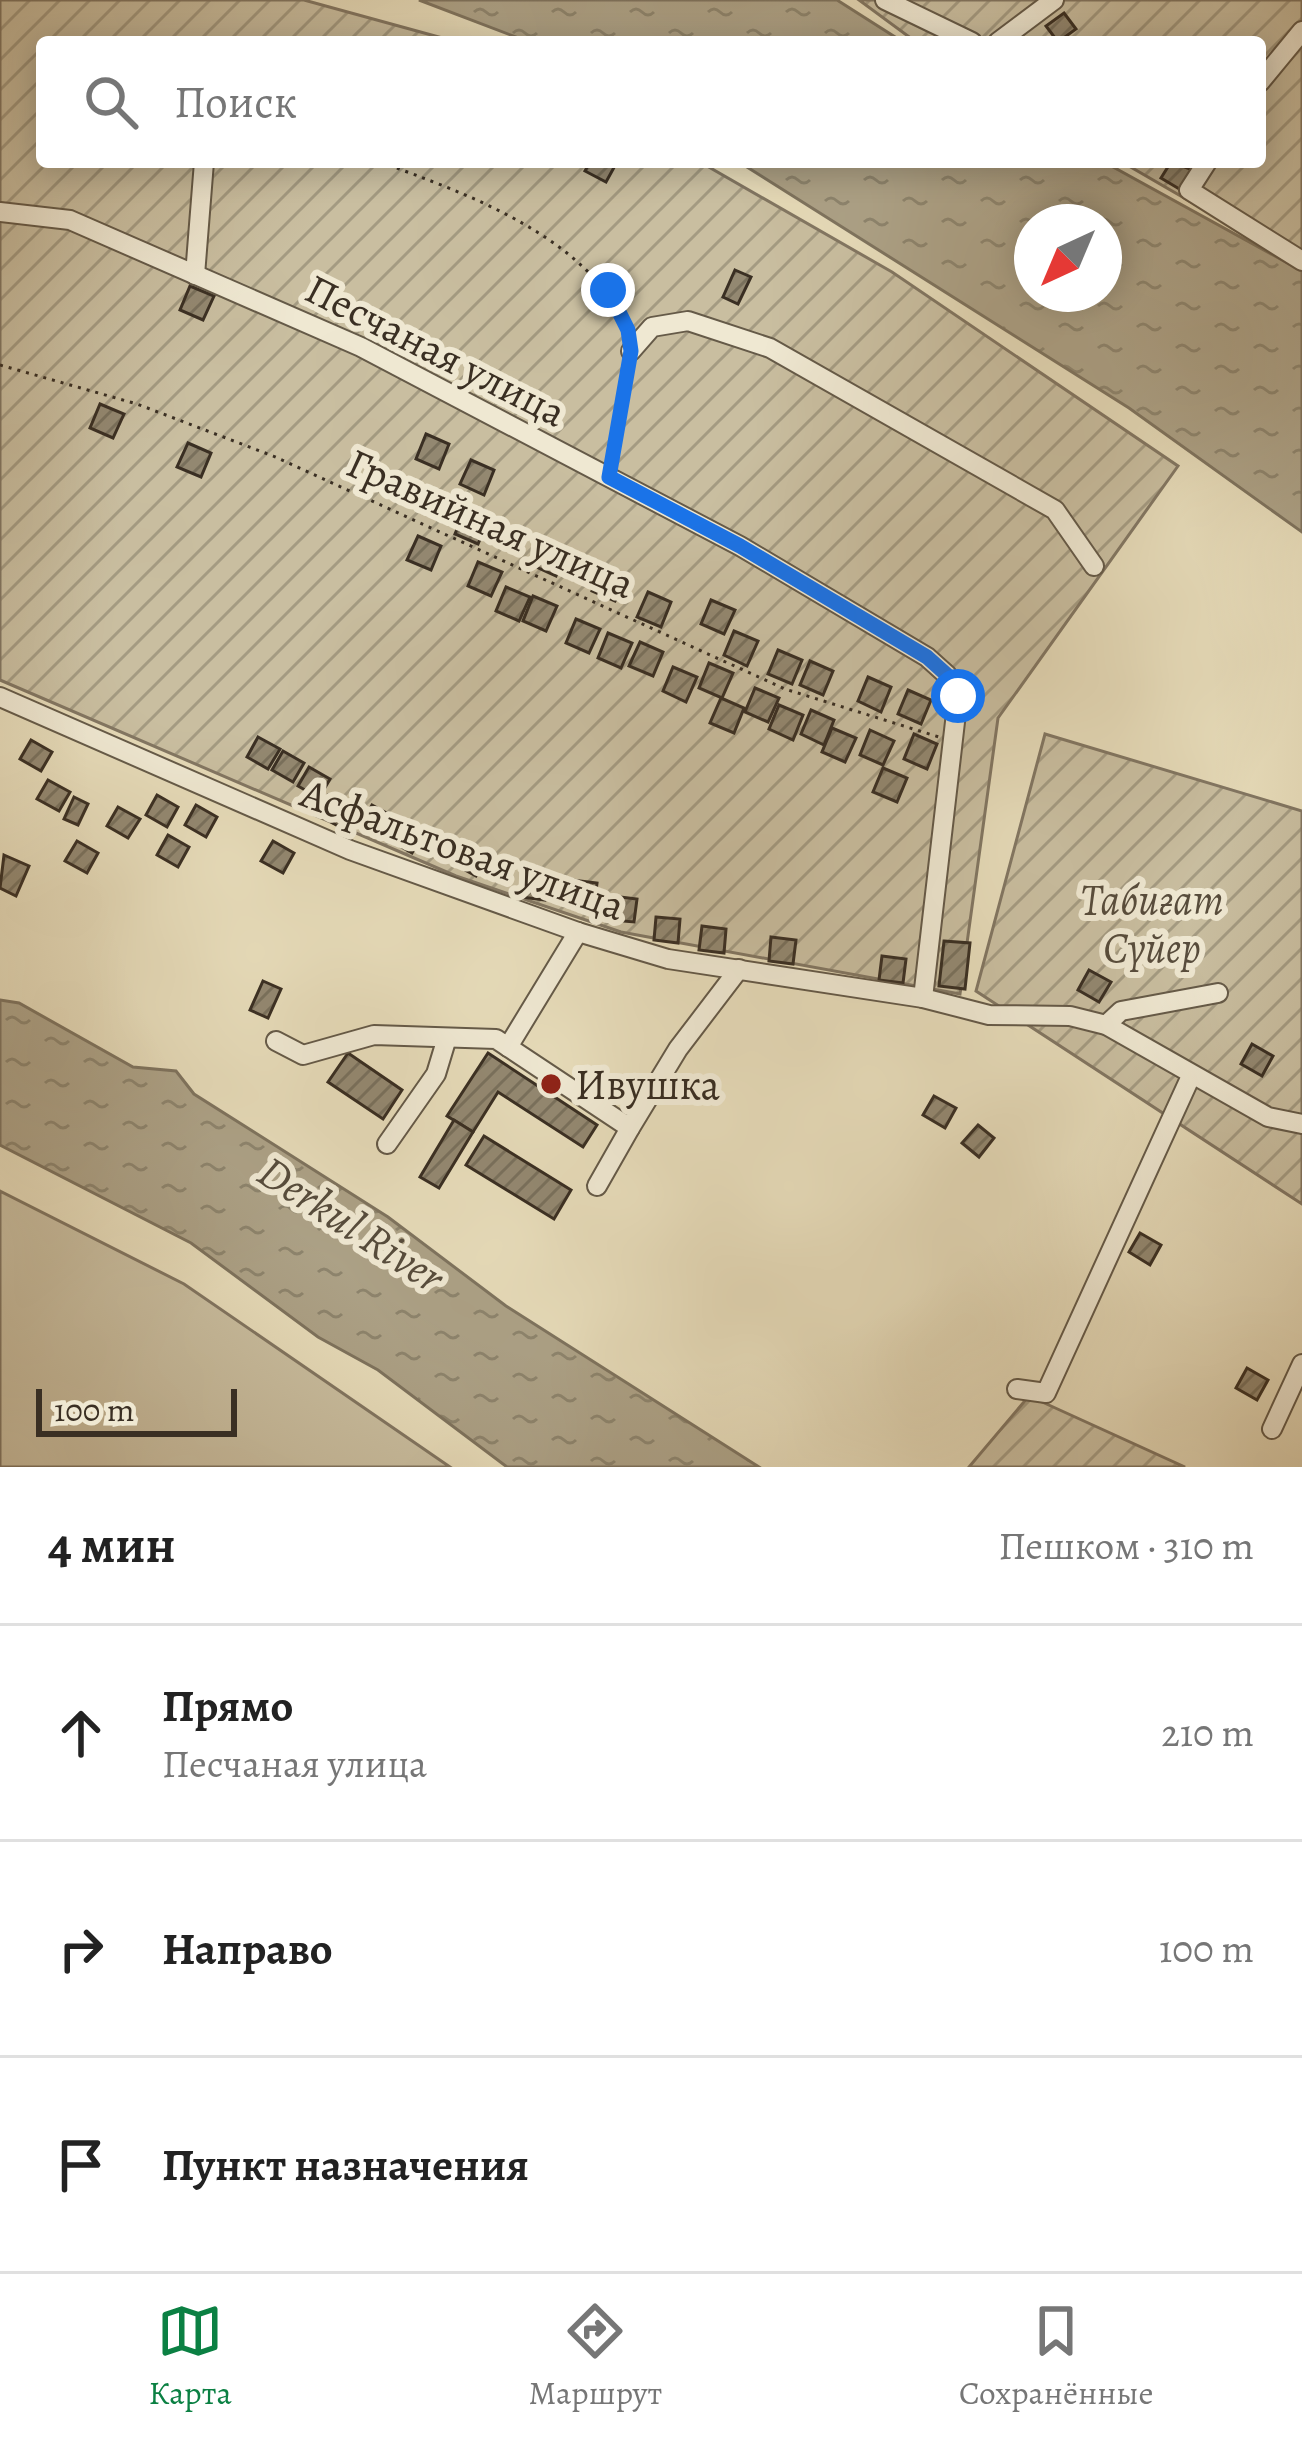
<!DOCTYPE html>
<html lang="ru">
<meta charset="utf-8">
<style>
:root{--surface:#fff;--page:#f6f6f6;--text:#222;--muted:#767676;--line:#e0e0e0;--accent:#0b8043}
body{margin:0;font-family:Alegreya,serif;background:var(--page);color:var(--text)}
.compass{position:absolute;left:1014px;top:204px;width:108px;height:108px;border-radius:50%;background:var(--surface);box-shadow:0 6px 30px #0003;rotate:224deg}
.scale{position:absolute;left:36px;bottom:30px;width:201px;box-sizing:border-box;padding-left:12px;border:6px solid #3a2f23;border-top:0;font-size:33px;line-height:42px;white-space:nowrap;color:#3a2f23;-webkit-text-stroke:9px #efe8d2;paint-order:stroke}
.stop{position:absolute;width:36px;height:36px;margin:-27px;border:9px solid #1a73e8;border-radius:50%;background:#fff}
.stop.end{background:#1a73e8;border-color:#fff;box-shadow:0 3px 12px #0008}
.list{margin:0;padding:0;list-style:none}
h2{display:flex;justify-content:space-between;align-items:center;height:156px;margin:0;padding:0 48px;font-size:51px}
h2 small{font-size:39px;font-weight:400;color:var(--muted)}
.list li{display:grid;grid-template-columns:78px 1fr auto;gap:36px;align-items:center;box-sizing:border-box;height:216px;padding:0 48px;border-top:3px solid var(--line)}
.list b{display:block;font-size:45px;white-space:nowrap}
.list p{margin:0;font-size:39px;white-space:nowrap;color:var(--muted)}
.list em{font-size:39px;font-style:normal;color:var(--muted)}
.icon{flex:none;width:66px;height:66px;fill:none;stroke:currentColor;stroke-width:2;stroke-linecap:round;stroke-linejoin:round}
.map{position:relative;flex:none;width:1302px;height:1467px;overflow:hidden}
.search{position:absolute;background:var(--surface);box-shadow:0 6px 30px #0003;left:36px;right:36px;top:36px;height:132px;display:flex;align-items:center;gap:30px;box-sizing:border-box;padding:0 42px;border-radius:12px;color:var(--muted);font-size:45px}
.sheet{height:804px;background:var(--surface)}
nav{display:flex;justify-content:space-around;align-items:center;box-sizing:border-box;height:168px;border-top:3px solid var(--line);background:var(--surface);font-size:33px;color:var(--muted)}
nav a{display:grid;justify-items:center;gap:6px}
nav .on{color:var(--accent)}
.map>svg:first-child{display:block}
.grass{fill:#c9bea0;stroke:#827662;stroke-width:3}
.garden{fill:url(#garden-furrows);stroke:#827662;stroke-width:3}
.water{fill:url(#water-ripples);stroke:#7e735e;stroke-width:3;fill-rule:evenodd}
.building{fill:url(#building-hatch);stroke:#3a2f23;stroke-width:3}
.lines{fill:none;stroke-linecap:round;stroke-linejoin:round}
.minor-casing{stroke:#655a48;stroke-width:22}
.path{stroke:#3a2f23;stroke-width:3;stroke-dasharray:3 6;stroke-linecap:butt}
.minor{stroke:#efe8d2;stroke-width:18}
.route{stroke:#1a73e8;stroke-width:15}
.poi-dot{fill:#8f2418;stroke:#efe8d2;stroke-width:4.5}
.labels{text-anchor:middle;dominant-baseline:central;stroke-width:12;stroke-linejoin:round;paint-order:stroke}
.street-label{font-size:42px;fill:#3a2f23;stroke:#efe8d2}
.park-label{font-size:42px;font-style:italic;fill:#574c3c;stroke:#efe8d2}
.poi-label{font-size:42px;fill:#3a2f23;stroke:#efe8d2;text-anchor:start}
.water-label{font-size:45px;font-style:italic;fill:#564c3c;stroke:#efe8d2}
</style>
<div class="map">
<svg width="1302" height="1467" viewBox="0 0 1302 1467">
<defs>
<pattern id="garden-furrows" width="10" height="10" patternUnits="userSpaceOnUse" patternTransform="scale(3)"><rect width="10" height="10" fill="#c9bea0"/><path d="M-1 1l2-2M0 10L10 0M9 11l2-2" fill="none" stroke="#a49b82"/></pattern>
<pattern id="water-ripples" width="26" height="14" patternUnits="userSpaceOnUse" patternTransform="scale(3)"><rect width="26" height="14" fill="#aca186"/><path d="M2 4q2-2 4 0t4 0M15 11q2-2 4 0t4 0" fill="none" stroke="#8d846d"/></pattern>
<pattern id="building-hatch" width="6" height="6" patternUnits="userSpaceOnUse" patternTransform="scale(3)"><rect width="6" height="6" fill="#938871"/><path d="M-1 1l2-2M0 6l6-6M5 7l2-2" fill="none" stroke="#79705c"/></pattern>
</defs>
<rect width="100%" height="100%" fill="#e6dbb9"/>
<filter id="stains"><feTurbulence type="fractalNoise" baseFrequency=".00167" numOctaves="4"/><feColorMatrix values="0 0 0 0 .2 0 0 0 0 .09 0 0 0 0 .02 0 0 0 .5 -.17"/></filter>
<radialGradient id="worn" r=".72"><stop offset=".6" stop-color="#630" stop-opacity="0"/><stop offset="1" stop-color="#630" stop-opacity=".3"/></radialGradient>
<path class="grass" d="M0,1191L184,1284L450,1467H0Z"/>
<g class="garden">
<path d="M0,0H304L457,42H42V162H700L892,272L1178,466L998,718L960,994L621,932L456,876L0,680Z"/>
<path d="M859,0H1302V266L1122,162H1260V42H916Z"/>
<path d="M1045,734L1302,811V1204L976,991Z"/>
<path d="M1029,1396L1185,1467H969Z"/>
</g>
<g class="water">
<path d="M419,0H837L903,42H529Z"/>
<path d="M739,162H1104L1302,271V532L1129,408ZM1032,222H1104V294H1032Z"/>
<path d="M0,1000L19,1003L133,1067L176,1071L194,1094L388,1217L506,1306L759,1467H507L378,1370L318,1337L191,1243L0,1145Z"/>
</g>
<g class="building">
<path d="M1064,13L1076,29L1058,42L1046,26Z"/>
<path d="M590,162H617L606,182L585,171Z"/>
<path d="M1171,162L1193,170L1181,190L1161,178Z"/>
<path d="M735,270L751,277L738,304L723,297Z"/>
<path d="M190,286L214,296L203,320L180,310Z"/>
<path d="M100,404L124,414L113,438L90,428Z"/>
<path d="M426,434L449,444L439,469L416,459Z"/>
<path d="M188,443L211,453L201,477L177,467Z"/>
<path d="M471,460L494,470L484,495L460,484Z"/>
<path d="M465,510L488,520L478,544L455,534Z"/>
<path d="M418,536L441,546L431,570L407,560Z"/>
<path d="M543,541L566,551L556,576L532,565Z"/>
<path d="M478,562L502,572L491,596L468,586Z"/>
<path d="M602,567L626,577L615,601L592,591Z"/>
<path d="M506,587L530,597L519,621L496,611Z"/>
<path d="M648,592L671,602L661,627L637,617Z"/>
<path d="M533,596L557,606L546,631L523,621Z"/>
<path d="M711,600L735,610L724,634L701,624Z"/>
<path d="M576,619L600,629L589,653L566,643Z"/>
<path d="M734,631L758,641L747,666L724,655Z"/>
<path d="M608,633L632,643L621,668L598,658Z"/>
<path d="M640,642L663,652L653,676L629,666Z"/>
<path d="M778,650L802,660L792,684L768,674Z"/>
<path d="M810,661L833,671L823,695L800,685Z"/>
<path d="M709,663L733,673L722,698L699,688Z"/>
<path d="M673,667L697,677L686,702L663,691Z"/>
<path d="M868,677L891,687L881,712L858,701Z"/>
<path d="M755,688L779,698L768,722L745,712Z"/>
<path d="M908,690L931,700L921,724L898,714Z"/>
<path d="M721,698L744,708L734,733L710,723Z"/>
<path d="M779,705L803,715L793,740L769,729Z"/>
<path d="M811,710L834,720L824,745L801,734Z"/>
<path d="M832,728L856,738L845,762L822,752Z"/>
<path d="M870,730L894,741L883,765L860,755Z"/>
<path d="M914,734L937,744L927,769L904,759Z"/>
<path d="M258,737L280,749L268,769L247,757Z"/>
<path d="M31,740L52,752L41,771L20,759Z"/>
<path d="M283,751L304,763L293,782L272,770Z"/>
<path d="M309,767L330,779L319,798L298,786Z"/>
<path d="M883,768L907,778L897,802L873,792Z"/>
<path d="M48,780L70,792L59,811L37,799Z"/>
<path d="M157,795L178,807L167,827L146,815Z"/>
<path d="M328,795L349,807L338,826L317,814Z"/>
<path d="M74,797L88,804L78,825L64,819Z"/>
<path d="M196,805L217,817L206,837L185,825Z"/>
<path d="M372,805L394,817L383,836L361,824Z"/>
<path d="M118,807L140,819L128,838L107,826Z"/>
<path d="M402,821L424,833L412,853L391,841Z"/>
<path d="M168,835L189,847L178,867L157,855Z"/>
<path d="M77,841L98,853L87,873L65,861Z"/>
<path d="M273,841L294,853L283,873L261,861Z"/>
<path d="M466,845L487,857L476,876L454,864Z"/>
<path d="M4,855L29,866L16,896L0,888Z"/>
<path d="M523,874L548,876L545,900L521,897Z"/>
<path d="M572,880L597,883L594,907L570,904Z"/>
<path d="M612,896L637,899L634,922L610,920Z"/>
<path d="M656,917L680,919L678,943L654,940Z"/>
<path d="M702,926L726,929L724,953L699,950Z"/>
<path d="M771,937L796,940L793,964L769,961Z"/>
<path d="M944,941L970,943L965,989L939,986Z"/>
<path d="M882,956L906,959L903,983L879,980Z"/>
<path d="M1089,970L1111,982L1099,1002L1078,990Z"/>
<path d="M263,981L281,989L268,1018L250,1010Z"/>
<path d="M1252,1044L1273,1056L1262,1076L1241,1064Z"/>
<path d="M348,1053L402,1090L383,1119L328,1082Z"/>
<path d="M488,1053L597,1125L583,1147L498,1092L473,1132L447,1116Z"/>
<path d="M934,1096L956,1108L945,1128L923,1115Z"/>
<path d="M454,1120L473,1132L439,1188L420,1177Z"/>
<path d="M978,1125L994,1138L979,1157L962,1143Z"/>
<path d="M484,1136L571,1190L554,1219L466,1165Z"/>
<path d="M1140,1233L1161,1245L1150,1265L1129,1252Z"/>
<path d="M1247,1368L1268,1380L1257,1400L1236,1388Z"/>
</g>
<g class="lines">
<g class="minor-casing">
<g id="minor">
<path d="M885,0L972,42"/>
<path d="M998,42L1054,0"/>
<path d="M1260,82L1302,31"/>
<path d="M1207,162L1189,190L1302,261"/>
<path d="M0,212L70,220L361,347L740,546L927,657L947,675L958,696L923,998"/>
<path d="M195,275L204,162"/>
<path d="M631,351L652,327L688,321L770,348L1055,510L1094,566"/>
<path d="M0,697L350,850L578,932L668,959L923,998L989,1015L1070,1016L1106,1025L1268,1117L1302,1124"/>
<path d="M1106,1025L1121,1011L1218,993"/>
<path d="M276,1041L303,1055L374,1035L496,1039L630,1128L678,1049L739,969"/>
<path d="M508,1047L578,932"/>
<path d="M387,1144L436,1074L446,1041"/>
<path d="M597,1186L630,1128"/>
<path d="M1017,1389L1046,1393L1191,1076"/>
<path d="M1272,1429L1302,1364"/>
</g>
</g>
<g class="path">
<path d="M380,162C468,194 594,239 628,333"/>
<path d="M0,365L137,404L273,456L785,689L939,737"/>
<path d="M610,463L628,366"/>
</g>
<use href="#minor" class="minor"/>
</g>
<g class="lines">
<path class="route" d="M608,290L628,330L631,351L609,477L740,546L927,657L947,675L958,696"/>
</g>
<circle class="poi-dot" cx="551" cy="1084" r="12"/>
<g class="labels">
<g class="street-label">
<text transform="translate(436 350) rotate(27)">Песчаная улица</text>
<text transform="translate(491 523) rotate(24)">Гравийная улица</text>
<text transform="translate(463 849) rotate(20)">Асфальтовая улица</text>
</g>
<g class="park-label">
<text x="1152" y="899">Табиғат<tspan x="1152" dy="48">Сүйер</tspan></text>
</g>
<g class="poi-label">
<text x="575" y="1084">Ивушка</text>
</g>
<g class="water-label">
<text transform="translate(351 1224) rotate(33)">Derkul River</text>
</g>
</g>
<rect width="100%" height="100%" filter="url(#stains)"/>
<rect width="100%" height="100%" fill="url(#worn)"/>
</svg>
<svg class="compass" viewBox="-18 -18 36 36"><path d="M0-13l5 13h-10z" fill="#e53935"/><path d="M0 13l5-13h-10z" fill="#767676"/></svg>
<div class="scale">100 m</div>
<div class="stop" style="left:958px;top:696px"></div>
<div class="stop end" style="left:608px;top:290px"></div>
<div class="search"><svg class="icon" aria-label="search" viewBox="0 0 24 24"><circle cx="10" cy="10" r="6"/><path d="M15 15l6 6"/></svg>Поиск</div>
</div>
<section class="sheet">
<h2>4 мин<small>Пешком · 310 m</small></h2>
<ul class="list">
<li><svg class="icon" aria-label="ahead" viewBox="0 0 24 24"><path d="M12 20V5M6 11l6-6 6 6"/></svg><div><b>Прямо</b><p>Песчаная улица</p></div><em>210 m</em></li>
<li><svg class="icon" aria-label="right" viewBox="0 0 24 24"><path d="M7 20v-9h11M14 6l5 5-5 5"/></svg><div><b>Направо</b></div><em>100 m</em></li>
<li><svg class="icon" aria-label="arrive" viewBox="0 0 24 24"><path d="M6 21V4h12l-3 4 3 4H6"/></svg><div><b>Пункт назначения</b></div></li>
</ul>
</section>
<nav>
<a class="on"><svg class="icon" aria-label="map" viewBox="0 0 24 24"><path d="M3 6l6-2 6 2 6-2v14l-6 2-6-2-6 2zM9 4v14M15 6v14"/></svg>Карта</a>
<a><svg class="icon" aria-label="directions" viewBox="0 0 24 24"><path d="M12 3l9 9-9 9-9-9zM9 14v-3h6M13 9l2 2-2 2"/></svg>Маршрут</a>
<a><svg class="icon" aria-label="saved" viewBox="0 0 24 24"><path d="M7 4h10v16l-5-4-5 4z"/></svg>Сохранённые</a>
</nav>
